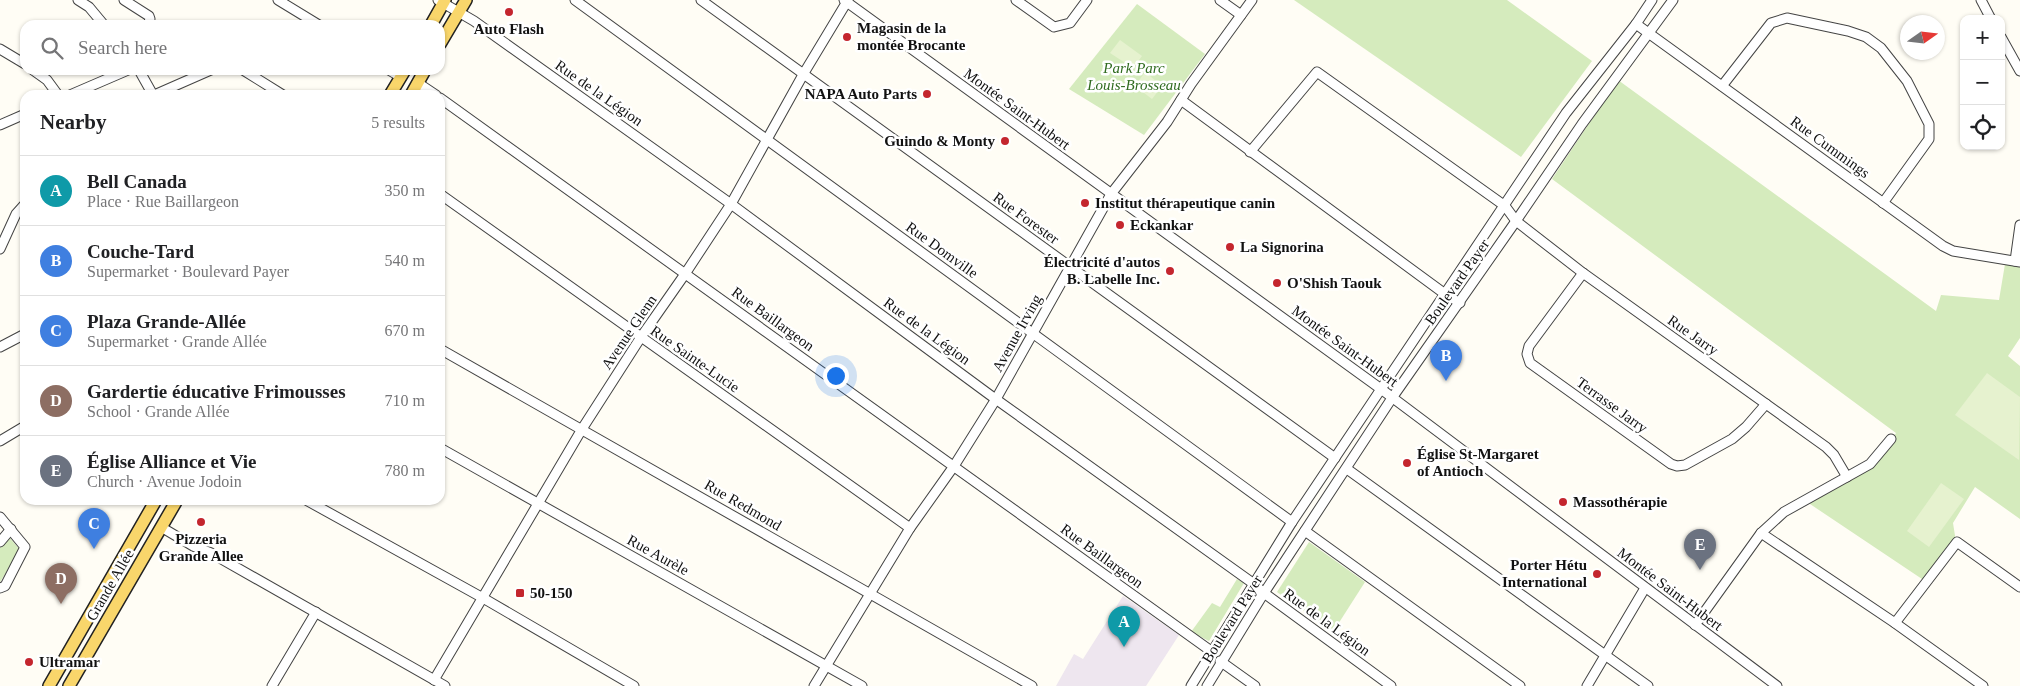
<!DOCTYPE html>
<meta charset="utf-8">
<style>
:root{--surface:#fff;--page:#f6f6f6;--text:#202124;--muted:#757577;--line:#e0e0e0;--accent:#c4262e}
body{margin:0;font-family:"Times New Roman",serif;background:var(--page);color:var(--text)}
.controls{position:absolute;right:15px;top:15px;display:grid;overflow:hidden;border-radius:10px;box-shadow:0 1px 4px #0004}
.controls button{width:45px;height:45px;display:grid;place-items:center;padding:0;border:0;border-bottom:1px solid var(--line);background:var(--surface);color:var(--text);font:25px sans-serif}
.compass{position:absolute;left:1900px;top:15px;width:45px;height:45px;border-radius:50%;background:var(--surface);box-shadow:0 1px 4px #0004;rotate:76deg}
.you{position:absolute;left:835px;top:375px;width:18px;height:18px;margin:-12px;border:4px solid #fff;border-radius:50%;background:#1a73e8;box-shadow:0 0 0 8px #1a73e833}
.badge{display:grid;place-items:center;width:32px;height:32px;border-radius:50%;background:var(--accent);color:#fff;font-size:16px;font-weight:700}
.pin{position:absolute;translate:-50% -41px;filter:drop-shadow(0 1px 2px #0008)}
.pin::after{content:'';position:absolute;top:26px;width:18px;height:15px;background:inherit;clip-path:polygon(0 0,100% 0,50% 100%)}
.list{margin:0;padding:0;list-style:none}
h2{display:flex;justify-content:space-between;align-items:center;height:65px;margin:0;padding:0 20px;font-size:21px}
h2 small{font-size:16px;font-weight:400;color:var(--muted)}
.list li{display:grid;grid-template-columns:32px 1fr auto;gap:15px;align-items:center;box-sizing:border-box;height:70px;padding:0 20px;border-top:1px solid var(--line)}
.list b{display:block;font-size:19px;white-space:nowrap}
.list p{margin:0;font-size:16px;white-space:nowrap;color:var(--muted)}
.list em{font-size:16px;font-style:normal;color:var(--muted)}
.icon{flex:none;width:28px;height:28px;fill:none;stroke:currentColor;stroke-width:2;stroke-linecap:round;stroke-linejoin:round}
.map{position:relative;flex:none;width:2020px;height:686px;overflow:hidden}
.search{position:absolute;background:var(--surface);box-shadow:0 1px 4px #0004;left:20px;top:20px;width:425px;height:55px;display:flex;align-items:center;gap:12px;box-sizing:border-box;padding:0 18px;border-radius:15px;color:var(--muted);font-size:19px}
.panel{position:absolute;background:var(--surface);box-shadow:0 1px 4px #0004;left:20px;top:90px;width:425px;height:415px;border-radius:15px}
.map>svg:first-child{display:block}
.industrial{fill:#eee6ef}
.green{fill:#d5ebbd}
.pitch{fill:#e6f2cf}
.lines{fill:none;stroke-linecap:round;stroke-linejoin:round}
.minor-casing{stroke:#444;stroke-width:11}
.major-casing{stroke:#222;stroke-width:14}
.minor{stroke:#fff;stroke-width:9}
.major{stroke:#f9d66b;stroke-width:11}
.poi-dot{fill:#c4262e;stroke:#fff;stroke-width:2}
.labels{text-anchor:middle;dominant-baseline:central;stroke-width:5;stroke-linejoin:round;paint-order:stroke}
.poi-label{font-size:15px;font-weight:bold;fill:#111;stroke:#fff;text-anchor:start}
.park-label{font-size:15px;font-style:italic;fill:#2f6b1f;stroke:#fff}
.street-label{font-size:15px;fill:#111;stroke:#fff}
</style>
<div class="map">
<svg width="2020" height="686" viewBox="0 0 2020 686">
<rect width="100%" height="100%" fill="#fffdf5"/>
<path class="industrial" d="M1123,596L1179,635L1146,686H1056L1074,654L1083,659Z"/>
<g class="green">
<path d="M1294,0H1507L1592,61L1521,157Z"/>
<path d="M1137,4L1205,54L1144,135L1069,89Z"/>
<path d="M1618,80L1936,311L1941,295L1999,300L2005,264L2020,267V338L2008,356L2020,366V519L1975,487L1953,523L1956,542L1925,581L1807,502L1885,451L1896,433L1552,179Z"/>
<path d="M10,538L20,550L0,582V548Z"/>
<path d="M1309,542L1365,582L1333,632L1277,592Z"/>
<path d="M1237,579L1244,583L1209,641L1191,632L1212,603L1220,607Z"/>
</g>
<g class="pitch">
<path d="M1120,40L1142,56L1133,68L1110,53Z"/>
<path d="M1145,72L1162,86L1152,99L1135,86Z"/>
<path d="M1987,373L2020,397L2019,460L1955,415Z"/>
<path d="M1941,483L1964,499L1929,547L1907,531Z"/>
</g>
<g class="lines">
<g class="minor-casing">
<g id="minor">
<path d="M78,0L89,7L104,25"/>
<path d="M124,0L149,16L150,19L148,25"/>
<path d="M278,0L319,25"/>
<path d="M438,0L474,21L731,204L990,395L1254,584L1264,593L1391,686"/>
<path d="M575,0L1292,522"/>
<path d="M701,0L1335,458"/>
<path d="M844,0L1381,389L1777,686"/>
<path d="M1016,0L1054,27L1070,23L1087,0"/>
<path d="M1220,0L1241,15"/>
<path d="M1981,0L1991,19"/>
<path d="M1636,24L1943,246L1953,251L2020,262"/>
<path d="M2001,37L2020,71"/>
<path d="M0,49L25,64"/>
<path d="M33,70L47,80L58,95"/>
<path d="M139,70L153,95"/>
<path d="M243,70L283,95"/>
<path d="M389,70L401,77"/>
<path d="M418,83L436,95"/>
<path d="M1722,86L1771,23L1787,18L1848,31L1866,37L1881,48L1907,81L1929,124V139L1883,203"/>
<path d="M70,95L128,70"/>
<path d="M154,95L211,70"/>
<path d="M440,98L1211,651"/>
<path d="M1181,100L1445,294L1460,303"/>
<path d="M0,125L25,114"/>
<path d="M1250,152L1317,72L1505,206L1516,221L1583,273L1826,447L1834,455L1847,477"/>
<path d="M440,194L910,528"/>
<path d="M0,249L16,214L25,204"/>
<path d="M2015,261L2020,225"/>
<path d="M1583,273L1529,346L1527,354L1530,363L1671,464L1677,466L1685,465L1732,439L1746,427L1766,404"/>
<path d="M0,347L25,334"/>
<path d="M440,349L1032,686"/>
<path d="M0,441L25,426"/>
<path d="M440,448L862,686"/>
<path d="M1347,469L1648,686"/>
<path d="M306,500L483,598L634,686"/>
<path d="M0,517L25,547L5,586L0,588"/>
<path d="M161,527L193,546L211,553L445,686"/>
<path d="M1305,531L1520,686"/>
<path d="M1761,533L1895,623L1983,686"/>
<path d="M0,542L11,529"/>
<path d="M1895,623L1957,542L2020,587"/>
<path d="M1695,625L1761,533L1784,512L1870,464L1891,439"/>
<path d="M1220,661L1255,686"/>
<path d="M434,680L582,429L641,337L685,274L731,204L804,73L848,0"/>
<path d="M272,686L316,612"/>
<path d="M814,686L910,528L954,466L996,399L1111,194L1167,122L1191,84L1252,0"/>
<path d="M1191,686L1292,522L1381,389L1566,113L1636,24L1652,0"/>
<path d="M1207,686L1264,593L1392,398L1516,221L1582,124L1673,0"/>
<path d="M1587,686L1645,588"/>
</g>
</g>
<g class="major-casing">
<g id="major">
<path d="M431,25L445,0"/>
<path d="M440,44L466,0"/>
<path d="M390,95L405,70"/>
<path d="M411,95L425,70"/>
<path d="M49,686L156,500"/>
<path d="M69,686L177,500"/>
</g>
</g>
<use href="#minor" class="minor"/>
<use href="#major" class="major"/>
</g>
<g class="poi-dot">
<circle cx="509" cy="12" r="5"/>
<circle cx="847" cy="37" r="5"/>
<circle cx="927" cy="94" r="5"/>
<circle cx="1005" cy="141" r="5"/>
<circle cx="1085" cy="203" r="5"/>
<circle cx="1120" cy="225" r="5"/>
<circle cx="1230" cy="247" r="5"/>
<circle cx="1170" cy="271" r="5"/>
<circle cx="1277" cy="283" r="5"/>
<circle cx="1407" cy="463" r="5"/>
<circle cx="1563" cy="502" r="5"/>
<circle cx="201" cy="522" r="5"/>
<circle cx="1597" cy="574" r="5"/>
<rect x="515" y="588" width="10" height="10" rx="2.5"/>
<circle cx="29" cy="662" r="5"/>
</g>
<g class="labels">
<g class="poi-label">
<text x="857" y="28">Magasin de la<tspan x="857" dy="17">montée Brocante</tspan></text>
<text x="509" y="29" text-anchor="middle">Auto Flash</text>
<text x="917" y="94" text-anchor="end">NAPA Auto Parts</text>
<text x="995" y="141" text-anchor="end">Guindo &amp; Monty</text>
<text x="1095" y="203">Institut thérapeutique canin</text>
<text x="1130" y="225">Eckankar</text>
<text x="1240" y="247">La Signorina</text>
<text x="1160" y="262" text-anchor="end">Électricité d'autos<tspan x="1160" dy="17">B. Labelle Inc.</tspan></text>
<text x="1287" y="283">O'Shish Taouk</text>
<text x="1417" y="454">Église St-Margaret<tspan x="1417" dy="17">of Antioch</tspan></text>
<text x="1573" y="502">Massothérapie</text>
<text x="201" y="539" text-anchor="middle">Pizzeria<tspan x="201" dy="17">Grande Allee</tspan></text>
<text x="1587" y="565" text-anchor="end">Porter Hétu<tspan x="1587" dy="17">International</tspan></text>
<text x="530" y="593">50-150</text>
<text x="39" y="662">Ultramar</text>
</g>
<g class="park-label">
<text x="1134" y="68">Park Parc<tspan x="1134" dy="17">Louis-Brosseau</tspan></text>
</g>
<g class="street-label">
<text transform="translate(599 93) rotate(35)">Rue de la Légion</text>
<text transform="translate(1017 109) rotate(36)">Montée Saint-Hubert</text>
<text transform="translate(1830 147) rotate(36)">Rue Cummings</text>
<text transform="translate(1026 218) rotate(36)">Rue Forester</text>
<text transform="translate(942 250) rotate(36)">Rue Domville</text>
<text transform="translate(1457 282) rotate(-55)">Boulevard Payer</text>
<text transform="translate(773 319) rotate(36)">Rue Baillargeon</text>
<text transform="translate(927 331) rotate(36)">Rue de la Légion</text>
<text transform="translate(629 332) rotate(-56)">Avenue Glenn</text>
<text transform="translate(1017 333) rotate(-61)">Avenue Irving</text>
<text transform="translate(1693 335) rotate(35)">Rue Jarry</text>
<text transform="translate(1345 346) rotate(36)">Montée Saint-Hubert</text>
<text transform="translate(695 359) rotate(35)">Rue Sainte-Lucie</text>
<text transform="translate(1612 405) rotate(36)">Terrasse Jarry</text>
<text transform="translate(743 505) rotate(30)">Rue Redmond</text>
<text transform="translate(658 555) rotate(29)">Rue Aurèle</text>
<text transform="translate(1102 556) rotate(36)">Rue Baillargeon</text>
<text transform="translate(110 585) rotate(-60)">Grande Allée</text>
<text transform="translate(1670 589) rotate(37)">Montée Saint-Hubert</text>
<text transform="translate(1232 619) rotate(-58)">Boulevard Payer</text>
<text transform="translate(1327 622) rotate(36)">Rue de la Légion</text>
</g>
</g>
</svg>
<div class="controls">
<button>+</button>
<button>−</button>
<button><svg class="icon" aria-label="locate" viewBox="0 0 24 24"><circle cx="12" cy="12" r="6"/><path d="M12 2v4M12 18v4M2 12h4M18 12h4"/></svg></button>
</div>
<svg class="compass" viewBox="-18 -18 36 36"><path d="M0-13l5 13h-10z" fill="#e53935"/><path d="M0 13l5-13h-10z" fill="#757577"/></svg>
<div class="you"></div>
<div class="pin badge" style="left:1124px;top:647px;background:#0f9aa8">A</div>
<div class="pin badge" style="left:1446px;top:381px;background:#3f7fe0">B</div>
<div class="pin badge" style="left:94px;top:549px;background:#3f7fe0">C</div>
<div class="pin badge" style="left:61px;top:604px;background:#8d6e63">D</div>
<div class="pin badge" style="left:1700px;top:570px;background:#6b7280">E</div>
<div class="search"><svg class="icon" aria-label="search" viewBox="0 0 24 24"><circle cx="10" cy="10" r="6"/><path d="M15 15l6 6"/></svg>Search here</div>
<section class="panel">
<h2>Nearby<small>5 results</small></h2>
<ul class="list">
<li><span class="badge" style="background:#0f9aa8">A</span><div><b>Bell Canada</b><p>Place · Rue Baillargeon</p></div><em>350 m</em></li>
<li><span class="badge" style="background:#3f7fe0">B</span><div><b>Couche-Tard</b><p>Supermarket · Boulevard Payer</p></div><em>540 m</em></li>
<li><span class="badge" style="background:#3f7fe0">C</span><div><b>Plaza Grande-Allée</b><p>Supermarket · Grande Allée</p></div><em>670 m</em></li>
<li><span class="badge" style="background:#8d6e63">D</span><div><b>Gardertie éducative Frimousses</b><p>School · Grande Allée</p></div><em>710 m</em></li>
<li><span class="badge" style="background:#6b7280">E</span><div><b>Église Alliance et Vie</b><p>Church · Avenue Jodoin</p></div><em>780 m</em></li>
</ul>
</section>
</div>
